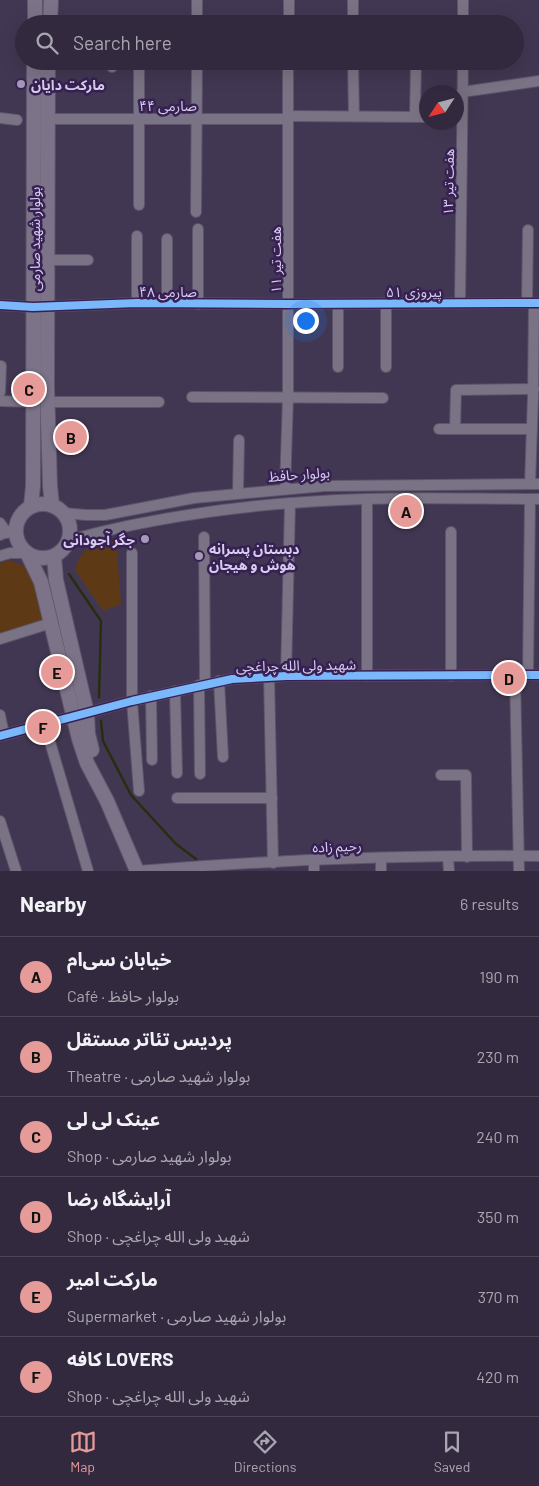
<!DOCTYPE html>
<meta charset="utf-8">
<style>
:root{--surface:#32293e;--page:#3a3145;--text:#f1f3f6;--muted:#a8a6b0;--line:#4d4558;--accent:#e69b98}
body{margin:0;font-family:Barlow,"Noto Sans Arabic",sans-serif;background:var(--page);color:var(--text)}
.compass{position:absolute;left:419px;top:85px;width:45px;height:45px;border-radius:50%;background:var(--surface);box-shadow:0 5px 20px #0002;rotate:234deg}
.you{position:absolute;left:305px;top:320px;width:18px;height:18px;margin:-12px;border:4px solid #fff;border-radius:50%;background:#1a73e8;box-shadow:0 0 0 8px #1a73e833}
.badge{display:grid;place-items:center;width:32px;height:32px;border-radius:50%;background:var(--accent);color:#111;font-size:16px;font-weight:700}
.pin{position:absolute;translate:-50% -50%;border:2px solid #fff;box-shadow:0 1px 5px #0006}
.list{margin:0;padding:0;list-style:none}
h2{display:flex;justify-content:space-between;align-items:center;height:65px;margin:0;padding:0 20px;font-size:21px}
h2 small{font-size:16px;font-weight:400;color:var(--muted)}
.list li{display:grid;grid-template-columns:32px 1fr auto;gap:15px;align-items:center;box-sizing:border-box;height:80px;padding:0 20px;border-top:1px solid var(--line)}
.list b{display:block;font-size:19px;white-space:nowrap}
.list p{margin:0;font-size:16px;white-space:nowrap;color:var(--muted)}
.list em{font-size:16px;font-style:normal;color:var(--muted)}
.icon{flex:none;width:28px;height:28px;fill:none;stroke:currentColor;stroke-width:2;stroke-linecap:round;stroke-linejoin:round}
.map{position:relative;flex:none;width:539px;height:871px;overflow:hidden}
.search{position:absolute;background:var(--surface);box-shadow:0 5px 20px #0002;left:15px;right:15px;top:15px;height:55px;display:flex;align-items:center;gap:12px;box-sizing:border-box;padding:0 18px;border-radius:28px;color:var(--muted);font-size:19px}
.sheet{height:545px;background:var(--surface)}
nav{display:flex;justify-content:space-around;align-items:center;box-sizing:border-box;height:70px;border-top:1px solid var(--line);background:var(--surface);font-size:14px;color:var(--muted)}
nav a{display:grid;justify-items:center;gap:2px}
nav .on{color:var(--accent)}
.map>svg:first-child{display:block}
.green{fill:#5e3916}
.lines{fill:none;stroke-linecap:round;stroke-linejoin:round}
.stream{stroke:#262e0e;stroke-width:2.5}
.minor-casing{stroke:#5e546b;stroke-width:12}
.major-casing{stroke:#5e546b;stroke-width:16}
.minor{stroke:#7a7385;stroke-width:10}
.major{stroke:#7c7388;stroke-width:14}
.cycleway-casing{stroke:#372053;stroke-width:11}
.cycleway{stroke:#7ab7fb;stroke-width:8}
.poi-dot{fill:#a498b6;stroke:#372053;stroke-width:2}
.labels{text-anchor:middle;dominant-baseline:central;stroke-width:5;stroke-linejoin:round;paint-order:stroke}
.poi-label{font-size:14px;font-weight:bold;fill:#d8cdec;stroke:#372053;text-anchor:start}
.street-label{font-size:14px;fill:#d8cdec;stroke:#372053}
</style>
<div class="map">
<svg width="539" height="871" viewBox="0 0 539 871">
<rect width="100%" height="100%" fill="#423752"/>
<g class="green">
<path d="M109,540H116L121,604L103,611L75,570C79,553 91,543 109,540Z"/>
<path d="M9,560L33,569L46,621L0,634V563Z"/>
</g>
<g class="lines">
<g class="stream">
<path d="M69,574L101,621L99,697"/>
<path d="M101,721L103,741L131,795L176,844L196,859"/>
</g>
<g class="minor-casing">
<g id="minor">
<path d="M197,0V24"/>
<path d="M353,0V24"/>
<path d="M289,24V0"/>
<path d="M463,24V0"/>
<path d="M111,61L112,67"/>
<path d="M139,61V205"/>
<path d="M353,61L354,116"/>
<path d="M462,92L539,81"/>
<path d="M288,116L426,117"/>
<path d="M415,117L416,61"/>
<path d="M0,118L17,120"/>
<path d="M48,119H288"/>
<path d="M196,212L197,61"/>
<path d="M198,229V304"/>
<path d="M137,236V303"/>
<path d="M47,260H88"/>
<path d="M167,303V239"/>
<path d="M460,303L463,61"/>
<path d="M527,303L528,230"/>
<path d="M338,304V367"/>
<path d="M0,305L33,307L137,303L288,304L539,303"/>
<path d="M386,367V304"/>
<path d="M0,392L1,366"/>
<path d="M192,397L383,398"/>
<path d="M0,401L33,402"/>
<path d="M48,402H159"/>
<path d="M439,429H532"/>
<path d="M455,429L456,390L534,389"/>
<path d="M530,484L533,396L534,303"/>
<path d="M285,489L288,396V61"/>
<path d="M238,493L239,440"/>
<path d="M367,499V676"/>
<path d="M64,513L86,515H105L194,498L325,486L539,484"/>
<path d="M0,523L7,533"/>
<path d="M451,532V676"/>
<path d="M0,535L16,528"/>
<path d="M204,537L205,684"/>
<path d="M69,540C165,514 265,502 365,499C423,497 481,499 539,499"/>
<path d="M132,553V701L139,791"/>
<path d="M0,556L10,553H27"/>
<path d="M0,639L51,623"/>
<path d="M515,675L519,871"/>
<path d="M528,675L530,499"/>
<path d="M269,676L273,863"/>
<path d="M286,676L290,503"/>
<path d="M219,681L223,757"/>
<path d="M199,685L200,774"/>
<path d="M175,691L177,773"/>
<path d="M151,696L152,760"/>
<path d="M0,715L4,735"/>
<path d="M45,725L88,871"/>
<path d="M0,736L132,701L232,679L286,676L539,675"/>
<path d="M441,775H466L467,857"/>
<path d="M177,798H272"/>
<path d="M0,821L16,871"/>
<path d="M448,857L449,871"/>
<path d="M381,858V871"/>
<path d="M314,860V871"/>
<path d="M137,871C270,860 405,855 539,856"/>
</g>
</g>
<g class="major-casing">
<g id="major">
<path d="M35,24V0"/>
<path d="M50,24L51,0"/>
<path d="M48,61L47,386L50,486L52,505"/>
<circle cx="43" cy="531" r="27"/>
<path d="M31,506L33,486L34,61"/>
<path d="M27,553L41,582L79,739L87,763L107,801L137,871"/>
<path d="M54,556L56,580L87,713L88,734L92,750"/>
</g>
</g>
<use href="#minor" class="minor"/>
<use href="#major" class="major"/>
<g class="cycleway-casing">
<g id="cycleway">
<path d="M0,305L33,307L137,303L288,304L539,303"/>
<path d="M0,736L132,701L232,679L286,676L539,675"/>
</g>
</g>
<use href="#cycleway" class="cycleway"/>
</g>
<g class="poi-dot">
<circle cx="21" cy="84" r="5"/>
<circle cx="145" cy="539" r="5"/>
<circle cx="199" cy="556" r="5"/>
</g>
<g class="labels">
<g class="poi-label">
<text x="31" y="84">مارکت دایان</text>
<text x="135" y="539" text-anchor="end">جگر آجودانی</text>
<text x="209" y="548">دبستان پسرانه<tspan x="209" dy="16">هوش و هیجان</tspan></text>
</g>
<g class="street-label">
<text x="168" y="105">صارمی ۴۴</text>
<text transform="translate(448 182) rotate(-89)">هفت تیر ۱۳</text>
<text transform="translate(34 239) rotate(-90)">بولوار شهید صارمی</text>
<text transform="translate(275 260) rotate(-90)">هفت تیر ۱۱</text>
<text x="168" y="291">صارمی ۴۸</text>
<text x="414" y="291">پیروزی ۵۱</text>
<text transform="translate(299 474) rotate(-4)">بولوار حافظ</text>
<text transform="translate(296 665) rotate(-1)">شهید ولی الله چراغچی</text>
<text transform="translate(337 846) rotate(-2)">رحیم زاده</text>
</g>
</g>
</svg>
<svg class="compass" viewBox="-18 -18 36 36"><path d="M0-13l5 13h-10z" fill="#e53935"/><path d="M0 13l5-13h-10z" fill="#a8a6b0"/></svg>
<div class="you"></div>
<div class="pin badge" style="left:406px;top:511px">A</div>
<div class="pin badge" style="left:71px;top:437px">B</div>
<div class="pin badge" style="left:29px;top:389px">C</div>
<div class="pin badge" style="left:509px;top:678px">D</div>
<div class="pin badge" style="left:57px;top:672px">E</div>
<div class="pin badge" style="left:43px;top:727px">F</div>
<div class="search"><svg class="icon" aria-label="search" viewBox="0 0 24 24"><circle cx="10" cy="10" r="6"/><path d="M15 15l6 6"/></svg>Search here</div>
</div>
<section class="sheet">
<h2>Nearby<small>6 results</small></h2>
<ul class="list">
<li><span class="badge">A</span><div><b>خیابان سی‌ام</b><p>Café · بولوار حافظ</p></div><em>190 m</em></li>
<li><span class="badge">B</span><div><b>پردیس تئاتر مستقل</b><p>Theatre · بولوار شهید صارمی</p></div><em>230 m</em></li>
<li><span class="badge">C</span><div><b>عینک لی لی</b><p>Shop · بولوار شهید صارمی</p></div><em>240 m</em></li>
<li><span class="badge">D</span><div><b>آرایشگاه رضا</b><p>Shop · شهید ولی الله چراغچی</p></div><em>350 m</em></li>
<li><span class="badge">E</span><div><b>مارکت امیر</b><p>Supermarket · بولوار شهید صارمی</p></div><em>370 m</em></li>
<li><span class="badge">F</span><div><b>کافه LOVERS</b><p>Shop · شهید ولی الله چراغچی</p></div><em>420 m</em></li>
</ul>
</section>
<nav>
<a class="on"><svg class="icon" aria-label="map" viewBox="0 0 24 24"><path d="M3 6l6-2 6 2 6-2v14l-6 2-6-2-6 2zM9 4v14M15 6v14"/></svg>Map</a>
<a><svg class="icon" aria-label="directions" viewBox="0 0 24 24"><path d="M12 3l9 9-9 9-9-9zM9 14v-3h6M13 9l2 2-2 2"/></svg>Directions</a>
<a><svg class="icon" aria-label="saved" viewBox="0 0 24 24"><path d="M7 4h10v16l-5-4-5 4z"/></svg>Saved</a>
</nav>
